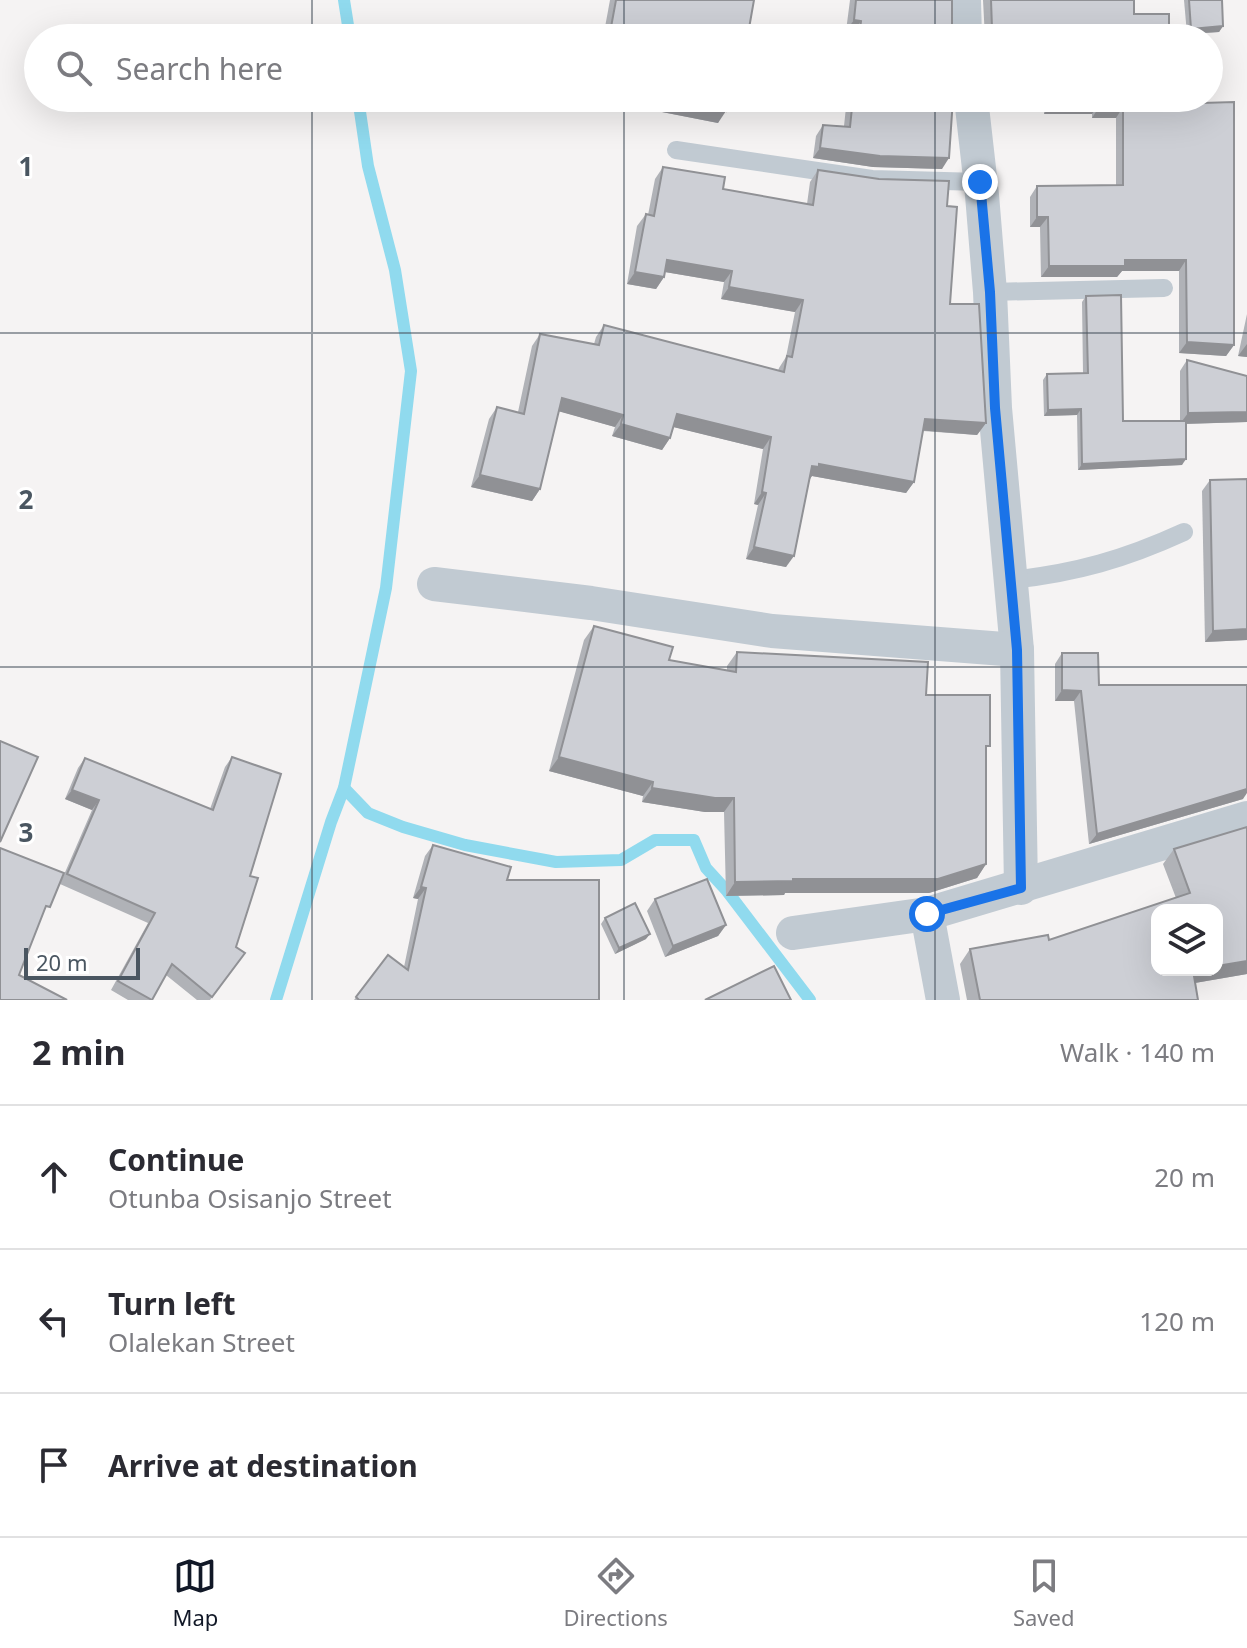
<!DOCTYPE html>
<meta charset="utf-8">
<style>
:root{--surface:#fff;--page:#f2f2f3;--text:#2b2b33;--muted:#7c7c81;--line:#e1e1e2;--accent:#111827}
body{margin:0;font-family:"Noto Sans",sans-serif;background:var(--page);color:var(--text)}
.controls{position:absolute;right:24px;bottom:24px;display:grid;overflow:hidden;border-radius:16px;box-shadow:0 8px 32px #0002}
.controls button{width:72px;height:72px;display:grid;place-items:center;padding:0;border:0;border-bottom:2px solid var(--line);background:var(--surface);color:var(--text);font:40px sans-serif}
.scale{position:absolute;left:24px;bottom:20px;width:116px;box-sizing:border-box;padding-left:8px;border:4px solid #4a5661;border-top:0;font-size:22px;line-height:28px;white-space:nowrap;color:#4a5661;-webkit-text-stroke:6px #fff;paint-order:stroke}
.stop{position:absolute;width:24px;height:24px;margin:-18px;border:6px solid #1a73e8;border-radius:50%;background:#fff}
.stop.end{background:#1a73e8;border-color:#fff;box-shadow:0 2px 8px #0008}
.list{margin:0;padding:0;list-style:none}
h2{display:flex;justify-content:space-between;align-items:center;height:104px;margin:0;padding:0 32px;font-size:34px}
h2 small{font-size:26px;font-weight:400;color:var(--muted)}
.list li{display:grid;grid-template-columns:52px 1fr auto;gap:24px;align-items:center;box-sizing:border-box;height:144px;padding:0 32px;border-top:2px solid var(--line)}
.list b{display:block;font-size:30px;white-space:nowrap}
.list p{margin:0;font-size:26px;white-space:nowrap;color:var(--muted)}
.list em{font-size:26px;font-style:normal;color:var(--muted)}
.icon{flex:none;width:44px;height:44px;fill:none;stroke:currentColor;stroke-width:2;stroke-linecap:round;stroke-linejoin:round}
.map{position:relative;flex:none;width:1247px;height:1000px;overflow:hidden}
.search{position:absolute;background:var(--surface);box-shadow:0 8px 32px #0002;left:24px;right:24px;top:24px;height:88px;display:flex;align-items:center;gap:20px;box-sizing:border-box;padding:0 28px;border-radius:44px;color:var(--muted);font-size:30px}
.sheet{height:536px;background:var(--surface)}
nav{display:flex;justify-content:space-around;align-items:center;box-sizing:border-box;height:112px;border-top:2px solid var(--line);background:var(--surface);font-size:22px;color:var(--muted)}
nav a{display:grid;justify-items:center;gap:4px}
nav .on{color:var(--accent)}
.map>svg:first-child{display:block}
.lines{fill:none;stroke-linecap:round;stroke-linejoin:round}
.stream{stroke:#90daee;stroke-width:12}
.service{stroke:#c1cad2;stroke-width:18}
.minor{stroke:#c1cad2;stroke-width:34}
.wall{fill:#b0b2b7}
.shaded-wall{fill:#909195}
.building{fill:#cdcfd5;stroke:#909195;stroke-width:2}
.route{stroke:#1a73e8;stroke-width:10}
.grid{fill:none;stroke:#4a5661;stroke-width:2;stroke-opacity:0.55}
.grid-label{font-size:26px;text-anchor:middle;font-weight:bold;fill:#4a5661;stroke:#fff;stroke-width:6;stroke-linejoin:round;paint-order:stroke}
</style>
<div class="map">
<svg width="1247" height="1000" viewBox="0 0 1247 1000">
<rect width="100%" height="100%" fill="#f5f3f3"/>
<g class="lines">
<g class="stream">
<path d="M344,0L350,38"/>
<path d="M344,788L368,813L403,827L465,845L556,862L621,860L655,840H694L706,868L727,891L810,1000"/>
<path d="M276,1000L331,822L344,788L386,588L411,371L395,270L368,166L358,98"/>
</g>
<g class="service">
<path d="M676,150L872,179L980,182"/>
<path d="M990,292L1164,288"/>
<path d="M1011,580C1076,573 1125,559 1184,532"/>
</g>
<g class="minor">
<path d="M964,0L965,38"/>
<path d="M971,98L982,195L990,292L995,408L1017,650L1021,888"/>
<path d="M434,584L591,603L772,631L1017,650"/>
<path d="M927,914L943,1000"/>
<path d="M793,933L927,914L1247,818"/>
</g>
</g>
<g class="wall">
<path d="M610,0H754L745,38H603Z"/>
<path d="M850,0H952V28L956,38H852L853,32L846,31Z"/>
<path d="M983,0H1134V14L1169,38H985Z"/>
<path d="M1184,0H1222L1223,26L1219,32L1187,34Z"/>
<path d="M592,98H729L718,123L662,112L663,106L591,101Z"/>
<path d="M847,98H953L942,169L873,167L813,158L816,136L823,125L844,126Z"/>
<path d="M1044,98H1169V104L1234,345L1226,356L1179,353V271H1122L1117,277H1041L1040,227H1030V197L1037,186L1116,185V118H1092V114H1044Z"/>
<path d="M663,167L723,189L807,204L810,182L818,170L947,206L950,304L986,423L977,435L923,431L914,482L906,493L812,476L810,478L786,567L746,559L758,505L754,504L763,449L674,427L670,438L662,450L612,436L615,427L559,411L540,489L532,501L471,487L489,419L497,407L518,412L532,346L540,334L594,344L596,337L604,325L778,371L779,368L786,357L795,312L721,299L724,282L665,272L664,277L656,289L627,284L637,226L646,214L648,215L655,179Z"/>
<path d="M1086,296L1123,421H1180V371L1187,360L1247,422L1186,424L1182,465L1078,470L1077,415L1044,416L1043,380L1047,374L1083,373L1082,302Z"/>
<path d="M1247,314V357L1238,356Z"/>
<path d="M1210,480L1247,640L1205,642L1202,491Z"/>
<path d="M594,626L669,660L727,670V666L737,652L926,695L986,752V864L977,878L929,893H785L784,895L726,896L724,812H705L642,802L643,796L549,771L584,640Z"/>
<path d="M1062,653L1099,685L1243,799L1089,844L1074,701H1055V664Z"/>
<path d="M232,757L250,876L236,947L245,953L210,1000H197L166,975L151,1000H128L111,990L148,923L60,884L92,810L65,799L78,768L85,758L210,809L225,767Z"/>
<path d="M1247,827V974L1195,983L1198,1000H967L960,964L970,949L1049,940L1176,898L1163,864L1174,849Z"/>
<path d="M433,845L507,880L599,1000H354L388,955L404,967L418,899L413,898L425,856Z"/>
<path d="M655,899L726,925L718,936L665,957L647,911Z"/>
<path d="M605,918L646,939L615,954L601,924Z"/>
</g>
<g class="shaded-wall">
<path d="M854,20L861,21L853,32L846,31Z"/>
<path d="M1223,26L1219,32L1187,34L1191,29Z"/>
<path d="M741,33L748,34L745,38H737Z"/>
<path d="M593,98H669L663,106L591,101Z"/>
<path d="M671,100L726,111L718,123L662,112Z"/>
<path d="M1052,103H1099L1092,114H1044Z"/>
<path d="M1099,107H1123L1116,118H1092Z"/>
<path d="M820,148L949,158L942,169L873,167L813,158Z"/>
<path d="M1037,217H1048L1040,227H1030Z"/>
<path d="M667,260L732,271L724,282L659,271Z"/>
<path d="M1125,260H1186L1179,271H1122L1117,277H1041L1049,266Z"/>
<path d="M635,272L664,277L656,289L627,284Z"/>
<path d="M729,287L803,300L795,312L721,299Z"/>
<path d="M1187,342L1234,345L1226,356L1179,353Z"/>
<path d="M1247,344V357L1238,356Z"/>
<path d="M562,398L623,415L615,427L554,410Z"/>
<path d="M1081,409L1077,415L1044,416L1048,410Z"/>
<path d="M1247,412V422L1180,424L1188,413Z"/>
<path d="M677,414L771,437L763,449L669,426Z"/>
<path d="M925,419L986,423L977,435L917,430Z"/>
<path d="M621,424L670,438L662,450L612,436Z"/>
<path d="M1186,459L1182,465L1078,470L1082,464Z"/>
<path d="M819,464L914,482L906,493L812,476L810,479L804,478L812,466Z"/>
<path d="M480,475L540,489L532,501L471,487Z"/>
<path d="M762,492L766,493L758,505L754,504Z"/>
<path d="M754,547L794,556L786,567L746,559Z"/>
<path d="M1247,629V640L1205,642L1213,631Z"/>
<path d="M1062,690L1081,691L1074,701H1055Z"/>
<path d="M559,757L653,782L643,796L549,771Z"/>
<path d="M652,788L734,798L724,812H705L642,802Z"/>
<path d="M1247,789V793L1243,799L1089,844L1097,834Z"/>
<path d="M72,790L99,800L92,810L65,799Z"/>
<path d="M986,864L977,878L929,893H785L784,895L726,896L735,882Z"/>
<path d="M421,887L426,888L418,899L413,898Z"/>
<path d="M726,925L718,936L665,957L673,946Z"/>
<path d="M650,934L646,939L615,954L619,948Z"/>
<path d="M1247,961V974L1183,985L1193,970H1217V966Z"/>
</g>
<g class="building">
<path d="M616,0H754L748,34L741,33L740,38H609Z"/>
<path d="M856,0H952V28L956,38H859L861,21L854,20Z"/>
<path d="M991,0H1134V14H1169V38H989L992,28Z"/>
<path d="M1189,0H1222L1223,26L1191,29Z"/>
<path d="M671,98H729L726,111L671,100Z"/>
<path d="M853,98H953L949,158L880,156L820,148L823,125L850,127Z"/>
<path d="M1052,98H1169V104L1234,102V345L1187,342L1186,260H1125V266H1049L1048,217H1037V186L1123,185V107H1099V103H1052Z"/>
<path d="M663,167L725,177L723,189L813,205L818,170L879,179L949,181L947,206L957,207L950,304H979L986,423L925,419L914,482L819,464V467L812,466L794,556L754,547L766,493L762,492L771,437L677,414L670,438L621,424L623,415L562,398L540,489L480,475L497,407L524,414L540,334L599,345L604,325L784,372L787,356L792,357L803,300L729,287L732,271L667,260L664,277L635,272L646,214L654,216Z"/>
<path d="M1121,295L1123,421H1186V459L1082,464L1081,409L1048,410L1047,374L1088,373L1086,296Z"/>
<path d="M1187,360L1247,376V412L1188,413Z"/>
<path d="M1247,479V629L1213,631L1210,480Z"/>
<path d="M594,626L673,647L669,660L736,672L737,652L928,662L926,695H990V746H986V864L938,879H793V881L735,882L734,798H715L652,788L653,782L559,757Z"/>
<path d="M1062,653H1098L1099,685H1247V789L1097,834L1081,691L1062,690Z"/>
<path d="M0,741L38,757L0,842Z"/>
<path d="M232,757L281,774L250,876L258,878L236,947L245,953L212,997L172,964L152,1000L118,981L155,913L67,874L99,800L72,790L85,758L213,810Z"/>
<path d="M1247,827V961L1217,966V910H1157V970H1193L1198,1000H980L970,949L1048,935L1049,940L1190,893L1174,849Z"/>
<path d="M433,845L511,867L507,880H599V1000H359L356,997L388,955L408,970L426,888L421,887Z"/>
<path d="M0,848L64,873L50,907L46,906L19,975L67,1000H0Z"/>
<path d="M707,879L726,925L673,946L655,899Z"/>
<path d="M635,903L650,934L619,948L605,918Z"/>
<path d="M774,966L791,1000H705Z"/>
</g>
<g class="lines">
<path class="route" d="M927,914L1021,888L1017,650L995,408L990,292L980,182"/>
</g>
<path class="grid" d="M312,0V38M624,0V38M935,0V38M312,98V1000M624,98V1000M935,98V1000M0,333H1247M0,667H1247"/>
<g class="grid-label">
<text x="26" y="176">1</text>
<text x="26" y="509">2</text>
<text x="26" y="842">3</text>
</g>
</svg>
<div class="controls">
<button><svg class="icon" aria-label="layers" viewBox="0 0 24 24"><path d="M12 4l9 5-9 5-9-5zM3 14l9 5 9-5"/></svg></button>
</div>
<div class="scale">20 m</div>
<div class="stop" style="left:927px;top:914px"></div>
<div class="stop end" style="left:980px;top:182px"></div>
<div class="search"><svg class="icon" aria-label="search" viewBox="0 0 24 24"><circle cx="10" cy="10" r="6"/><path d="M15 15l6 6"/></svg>Search here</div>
</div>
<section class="sheet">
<h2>2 min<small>Walk · 140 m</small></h2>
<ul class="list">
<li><svg class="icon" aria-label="ahead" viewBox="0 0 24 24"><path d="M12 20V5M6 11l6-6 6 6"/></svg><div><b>Continue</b><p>Otunba Osisanjo Street</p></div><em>20 m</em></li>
<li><svg class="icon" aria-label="left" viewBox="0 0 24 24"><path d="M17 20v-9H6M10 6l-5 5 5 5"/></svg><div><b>Turn left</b><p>Olalekan Street</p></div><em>120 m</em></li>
<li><svg class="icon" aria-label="arrive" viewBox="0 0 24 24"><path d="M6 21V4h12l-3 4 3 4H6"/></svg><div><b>Arrive at destination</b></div></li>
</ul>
</section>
<nav>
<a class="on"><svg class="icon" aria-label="map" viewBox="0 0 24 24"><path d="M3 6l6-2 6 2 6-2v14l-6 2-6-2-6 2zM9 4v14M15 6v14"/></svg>Map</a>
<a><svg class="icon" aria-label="directions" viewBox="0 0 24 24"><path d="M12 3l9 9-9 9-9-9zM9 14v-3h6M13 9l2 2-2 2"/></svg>Directions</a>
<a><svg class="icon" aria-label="saved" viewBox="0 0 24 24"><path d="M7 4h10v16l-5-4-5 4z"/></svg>Saved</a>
</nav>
